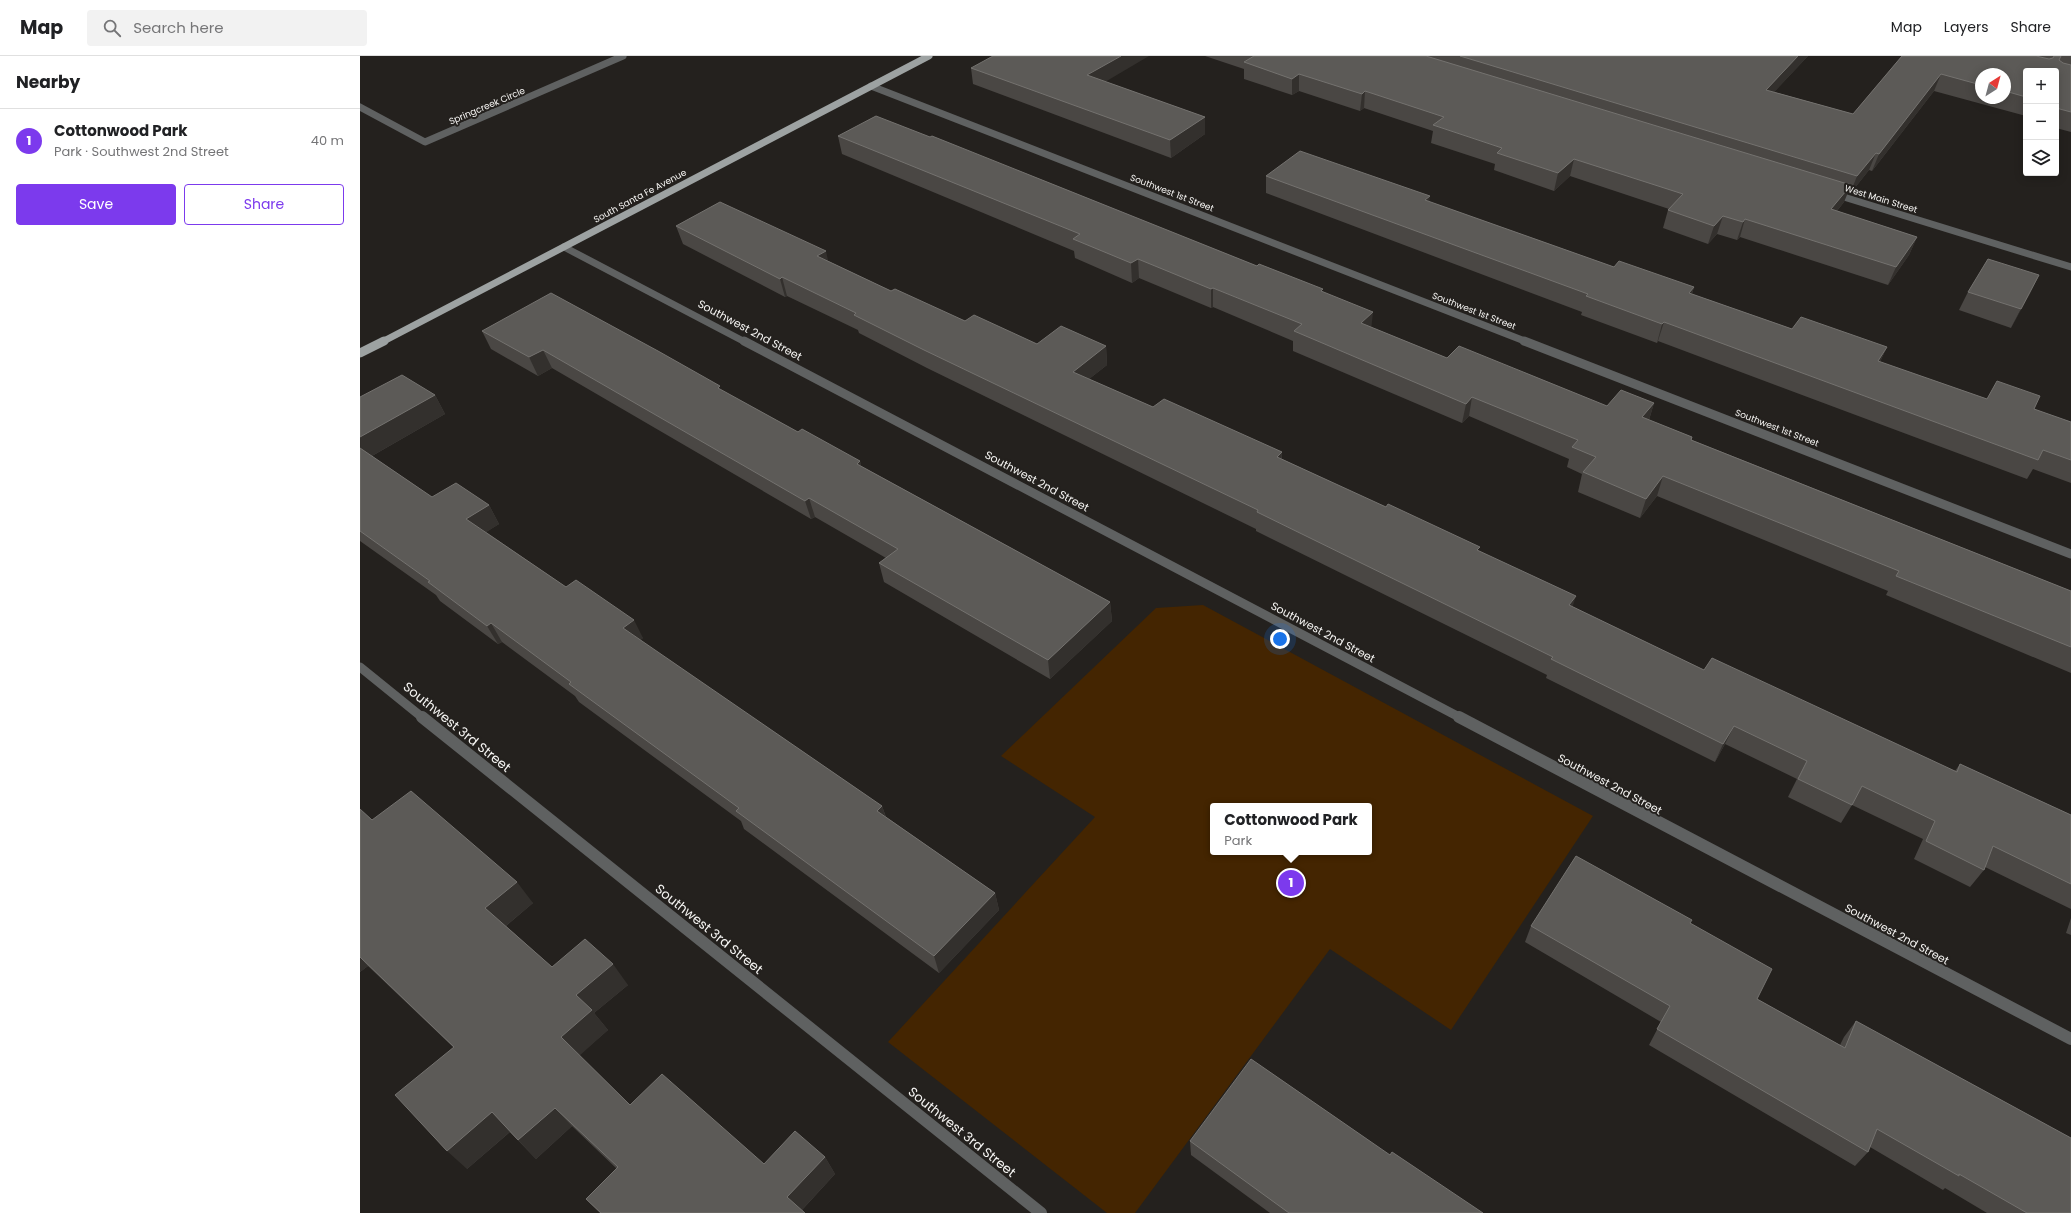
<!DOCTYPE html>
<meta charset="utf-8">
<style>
:root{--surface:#fff;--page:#f2f2f2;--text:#202124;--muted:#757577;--line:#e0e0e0;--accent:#7c3aed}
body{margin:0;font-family:Poppins,sans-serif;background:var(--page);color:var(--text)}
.controls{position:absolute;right:12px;top:12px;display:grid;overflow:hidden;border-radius:4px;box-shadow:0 2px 10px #0003}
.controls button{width:36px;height:36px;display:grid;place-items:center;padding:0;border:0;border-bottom:1px solid var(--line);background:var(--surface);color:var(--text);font:20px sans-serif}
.compass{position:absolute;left:1615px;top:12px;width:36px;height:36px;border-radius:50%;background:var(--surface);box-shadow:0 2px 10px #0003;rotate:36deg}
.you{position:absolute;left:920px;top:583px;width:14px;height:14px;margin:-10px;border:3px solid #fff;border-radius:50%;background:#1a73e8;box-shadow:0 0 0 6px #1a73e833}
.badge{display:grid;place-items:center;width:26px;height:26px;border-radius:50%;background:var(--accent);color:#fff;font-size:13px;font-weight:700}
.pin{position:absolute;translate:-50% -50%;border:2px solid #fff;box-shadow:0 1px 4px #0006}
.popup{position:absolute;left:850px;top:747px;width:162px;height:52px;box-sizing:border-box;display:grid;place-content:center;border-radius:4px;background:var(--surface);filter:drop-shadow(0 1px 3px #0005);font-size:13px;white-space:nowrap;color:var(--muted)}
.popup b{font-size:15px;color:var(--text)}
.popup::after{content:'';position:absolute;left:50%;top:100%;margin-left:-8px;border:8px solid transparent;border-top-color:var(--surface)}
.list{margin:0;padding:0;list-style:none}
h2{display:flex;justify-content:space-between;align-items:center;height:52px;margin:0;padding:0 16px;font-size:17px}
h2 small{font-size:13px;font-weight:400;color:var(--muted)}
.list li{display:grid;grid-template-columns:26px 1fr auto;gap:12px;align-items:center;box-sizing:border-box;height:64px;padding:0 16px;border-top:1px solid var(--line)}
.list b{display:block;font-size:15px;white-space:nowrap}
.list p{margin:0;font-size:13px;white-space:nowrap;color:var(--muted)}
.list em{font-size:13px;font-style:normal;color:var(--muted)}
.actions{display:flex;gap:8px;padding:12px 16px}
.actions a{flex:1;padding:9px 0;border:1px solid var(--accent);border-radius:4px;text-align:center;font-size:14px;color:var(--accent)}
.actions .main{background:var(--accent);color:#fff}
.icon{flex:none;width:22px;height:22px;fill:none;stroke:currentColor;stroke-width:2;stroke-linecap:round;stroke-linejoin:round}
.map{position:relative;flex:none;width:1711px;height:1157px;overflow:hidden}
header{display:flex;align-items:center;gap:24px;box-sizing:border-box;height:56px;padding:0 20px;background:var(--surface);border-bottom:1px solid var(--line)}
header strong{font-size:19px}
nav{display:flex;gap:22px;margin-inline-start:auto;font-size:14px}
.search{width:280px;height:36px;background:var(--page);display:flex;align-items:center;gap:10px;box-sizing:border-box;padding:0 14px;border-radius:4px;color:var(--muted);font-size:15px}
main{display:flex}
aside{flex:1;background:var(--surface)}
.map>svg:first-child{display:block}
.green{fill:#442501;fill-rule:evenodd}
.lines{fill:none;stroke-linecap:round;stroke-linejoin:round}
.minor-far2{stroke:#5f6161;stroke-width:7}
.minor-far1{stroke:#5f6161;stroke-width:9}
.minor{stroke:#5f6161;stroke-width:12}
.major-far1{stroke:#9da2a2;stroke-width:7}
.major{stroke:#9da2a2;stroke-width:9}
.wall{fill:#4a4744;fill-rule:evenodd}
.shaded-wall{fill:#33302d}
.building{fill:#5c5a57;stroke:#74726f}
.labels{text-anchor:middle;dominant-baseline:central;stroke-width:4;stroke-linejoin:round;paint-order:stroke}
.far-street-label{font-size:9px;fill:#f6f5f3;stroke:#24211e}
.street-label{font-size:11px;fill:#f6f5f3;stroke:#24211e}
.near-street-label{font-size:13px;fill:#f6f5f3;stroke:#24211e}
</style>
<header>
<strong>Map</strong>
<div class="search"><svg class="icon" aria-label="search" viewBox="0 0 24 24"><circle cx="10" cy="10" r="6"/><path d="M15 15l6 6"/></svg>Search here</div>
<nav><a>Map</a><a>Layers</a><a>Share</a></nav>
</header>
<main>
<aside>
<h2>Nearby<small></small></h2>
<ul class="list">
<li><span class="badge">1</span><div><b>Cottonwood Park</b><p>Park · Southwest 2nd Street</p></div><em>40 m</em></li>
</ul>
<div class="actions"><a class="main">Save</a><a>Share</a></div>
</aside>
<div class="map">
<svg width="1711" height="1157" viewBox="0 0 1711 1157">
<rect width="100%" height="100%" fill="#24211e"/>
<path class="green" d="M843,549L1233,760L1091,974L970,893L775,1157H747L528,986L735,761L641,700L796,552ZM853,750H1009V796H853Z"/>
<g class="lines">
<g class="minor-far2">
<path d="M511,30L1167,286"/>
<path d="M0,51L65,86L263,0"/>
<path d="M1474,138L1711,211"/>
<path d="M204,191L385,286"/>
</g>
<g class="minor-far1">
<path d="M384,285L1101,662"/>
<path d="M1164,285L1711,498"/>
<path d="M0,611L63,662"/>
</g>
<g class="minor">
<path d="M62,661L681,1157"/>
<path d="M1099,661L1711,983"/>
</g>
<path class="major-far1" d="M22,286L569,0"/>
<path class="major" d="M0,297L24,285"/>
</g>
<g class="wall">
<path d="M845,0H1448L1414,36L1493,58L1542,0H1711V76L1696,72V15H1666V60L1574,35L1512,115L1509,114L1490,138L1487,137L1484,146L1477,155L1557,181L1549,199L1528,229L1380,181L1377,184L1357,178L1348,188L1303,172L1308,154L1309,153L1210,120L1194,135L1134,114L1135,108L1071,87L1073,75L1004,52L1000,55L939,35L932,39L884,23V13ZM1621,18H1645V42H1621Z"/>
<path d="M611,12L746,26L845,61V78L811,102L613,28Z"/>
<path d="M478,80L570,81L963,236L1011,271L1087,302L1247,350L1294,347L1289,364L1332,381V384L1711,535V617L1526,539L1528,535L1297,440L1280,462L1218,436L1222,418L1207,411L1209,403L1109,360L1102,367L933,295V285L853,251L851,252L779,222L772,227L715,202L714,195L482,98Z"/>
<path d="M906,120L1070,146L1254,211L1334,231L1332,238L1432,273L1527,291L1520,306L1627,343L1674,353L1711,366V427L1673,413L1667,423L1298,285L1297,287L1221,259L1222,256L906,137Z"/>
<path d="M316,170L468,205L531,235L605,265L677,288L746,290L747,309L729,323L793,351L922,396V403L1119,495L1213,551L1344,614L1595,715L1600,708L1711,759V853L1625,811L1624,814L1610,831L1554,803L1563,783L1492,749L1481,767L1428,741L1437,723L1365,688L1355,706L1186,622L1187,619L896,475V473L567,312L499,277L498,274L427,240L425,241L323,188Z"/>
<path d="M1679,219L1651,272L1599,254L1608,236Z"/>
<path d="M122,275L361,334L438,376L500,405L501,410L750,546L752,565L690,623L524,526L519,507L526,502L455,461L451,463L192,312L178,320L131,293Z"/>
<path d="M75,339L85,358L12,400L72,441L129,449L139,468L126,476L206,531L283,582L280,584L522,750L526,761L635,837L639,854L579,917L384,773L381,765L219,646L215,640L142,586L138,588L80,545L76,539L0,485V341Z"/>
<path d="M0,753L12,764L173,847L146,870L192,911L268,929L234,957L248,974L219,999L270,1049L404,1108L465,1101L475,1118L442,1154L445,1157H240L226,1143L257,1113L212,1070L176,1103L150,1076L107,1113L93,991L8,910L0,916Z"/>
<path d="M1711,862V879L1706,877Z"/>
<path d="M1330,867L1397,943L1480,989L1484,981L1496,965L1711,1157H1627L1585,1132L1583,1134L1510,1091L1508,1096L1495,1110L1289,989L1301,966L1165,886L1171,870Z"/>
<path d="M830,1085L1030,1099L1123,1157H910L831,1099Z"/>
</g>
<g class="shaded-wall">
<path d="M761,0H789L728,36L727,19Z"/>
<path d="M1438,0H1448L1400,51L1406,34Z"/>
<path d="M939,18V35L932,39V23Z"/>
<path d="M1581,18L1574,35L1512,115L1519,98Z"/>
<path d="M1005,35L1004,52L1000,55L1002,38Z"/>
<path d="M845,61V78L811,102L810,84Z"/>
<path d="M1516,97L1509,114L1490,138L1497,120Z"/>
<path d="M1214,103L1210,120L1194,135L1198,117Z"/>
<path d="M1491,129L1484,146L1464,171L1471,153Z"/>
<path d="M1070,140L1068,158L1065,144Z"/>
<path d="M1363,160L1357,178L1348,188L1354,170Z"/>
<path d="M1385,163L1380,181L1377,184L1383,166Z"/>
<path d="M1557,181L1549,199L1528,229L1536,211Z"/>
<path d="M466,195L470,214L457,200Z"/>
<path d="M778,203L779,222L772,227L771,207Z"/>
<path d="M1679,219L1670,238L1651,272L1661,253Z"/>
<path d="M422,221L427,240L425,241L420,223Z"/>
<path d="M1334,231L1328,250L1329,237Z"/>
<path d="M853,232V251L851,252V233Z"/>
<path d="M1013,256L1011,275L1001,267Z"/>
<path d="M1304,266L1298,285L1297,287L1302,268Z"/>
<path d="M746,290L747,309L715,334L713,316Z"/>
<path d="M1527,291L1518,310V305Z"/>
<path d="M183,294L192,312L178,320L169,301Z"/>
<path d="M75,339L85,358L3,405L0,400V381Z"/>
<path d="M1112,341L1109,360L1102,367L1106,348Z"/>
<path d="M1294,347L1288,367L1282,361Z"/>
<path d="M922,396L921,415L917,401Z"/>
<path d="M500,405L505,424L497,408Z"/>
<path d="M1303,420L1297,440L1280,462L1286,443Z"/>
<path d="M449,442L455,461L451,463L445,445Z"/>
<path d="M129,449L139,468L117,482L106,463Z"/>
<path d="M1216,540L1210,559L1209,549Z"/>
<path d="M750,546L752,565L690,623L688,604Z"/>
<path d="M274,564L283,582L272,591L263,572Z"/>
<path d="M131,567L142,586L138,588L127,570Z"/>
<path d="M1374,670L1365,688L1355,706L1363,688Z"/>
<path d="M522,750L528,768L517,755Z"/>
<path d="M157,826L173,847L142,873L125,852Z"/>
<path d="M635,837L639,854L579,917L574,900Z"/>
<path d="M0,901L8,910L0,916Z"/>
<path d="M253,908L268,929L234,957L248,974L218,1001L201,981L216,939Z"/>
<path d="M195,1052L212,1070L176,1103L158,1084Z"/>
<path d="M132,1056L151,1075L107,1113L87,1095Z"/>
<path d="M465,1101L475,1118L439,1157L427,1141Z"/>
</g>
<g class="building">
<path d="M633,0H761L727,19L845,61L810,84L611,12Z"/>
<path d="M894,0H1066L1491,129L1471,153L1557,181L1536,211L1385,163L1383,166L1363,160L1354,170L1308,154L1323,138L1214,103L1198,117L1137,97L1142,92L1073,69L1084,61L1005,35L1002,38L939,18L932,23L884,6Z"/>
<path d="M1100,0H1438L1406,34L1493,58L1542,0H1676L1689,3L1693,2L1694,0H1701L1699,4L1703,7L1711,9V56L1696,52V50L1697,49H1696V15H1666V41L1645,35V18H1621V29L1581,18L1519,98L1516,97L1497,120Z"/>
<path d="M516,60L570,81L572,80L897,210L899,208L963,233L961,235L1013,256L1001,267L1087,302L1099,290L1247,350L1261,334L1294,347L1282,361L1332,381L1331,384L1711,535V591L1536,520L1539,515L1303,420L1286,443L1223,416L1236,401L1212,391L1218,384L1112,341L1106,348L934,275L942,268L853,232L851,233L778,203L771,207L713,183L720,178L478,80Z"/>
<path d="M940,95L1070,140L1065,144L1254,211L1259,205L1334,231L1329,237L1432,273L1441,261L1527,291L1518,305L1627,343L1637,325L1680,340L1674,353L1711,366V404L1683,394L1678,404L1304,266L1302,268L1226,240L1228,238L906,120Z"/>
<path d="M360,146L466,195L457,200L531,235L535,233L605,265L614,259L677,288L701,270L746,290L713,316L793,351L804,343L922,396L917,401L1026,451L1028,448L1120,491L1117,494L1216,540L1209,549L1344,614L1352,602L1597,716L1600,708L1711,759V828L1633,790L1624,814L1566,785L1575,765L1502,730L1492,749L1438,723L1447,705L1374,670L1363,688L1191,603L1193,601L897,456L898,454L564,294L494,259L496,257L422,221L420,223L316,170Z"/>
<path d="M1628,203L1679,219L1661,253L1608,236Z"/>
<path d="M191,237L298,295L360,330L358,332L438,376L442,373L500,405L497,408L750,546L688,604L519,507L538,493L449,442L445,445L183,294L169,301L122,275Z"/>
<path d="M42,319L75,339L0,381V341Z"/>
<path d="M0,392L72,441L96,427L129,449L106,463L206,531L216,524L274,564L263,572L522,750L517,755L635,837L574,900L376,755L379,752L209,628L211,626L131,567L127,570L68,526L70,525L0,475Z"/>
<path d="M51,735L157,826L125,852L192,911L225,883L253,908L216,939L232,954L201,981L270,1049L302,1018L404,1108L435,1075L465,1101L427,1141L445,1157H241L226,1143L258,1111L195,1052L158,1084L132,1056L87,1095L35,1039L94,991L0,901V753L12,764Z"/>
<path d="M1216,800L1332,864L1330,867L1412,913L1397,943L1485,992L1496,965L1711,1082V1157H1667L1599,1118V1120L1517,1073L1508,1096L1297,973L1310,950L1171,870Z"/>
<path d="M891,1003L1030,1099L1032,1096L1123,1157H929L830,1085Z"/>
</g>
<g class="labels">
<g class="far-street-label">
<text transform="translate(127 50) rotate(-23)">Springcreek Circle</text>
<text transform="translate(812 137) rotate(21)">Southwest 1st Street</text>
<text transform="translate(280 140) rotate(-28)">South Santa Fe Avenue</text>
<text transform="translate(1521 143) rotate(17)">West Main Street</text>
<text transform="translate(1114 255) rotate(21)">Southwest 1st Street</text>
<text transform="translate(1417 372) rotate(21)">Southwest 1st Street</text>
</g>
<g class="street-label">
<text transform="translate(390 274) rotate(28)">Southwest 2nd Street</text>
<text transform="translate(677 425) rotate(28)">Southwest 2nd Street</text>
<text transform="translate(963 576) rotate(28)">Southwest 2nd Street</text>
<text transform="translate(1250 728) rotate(28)">Southwest 2nd Street</text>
<text transform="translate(1537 878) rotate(28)">Southwest 2nd Street</text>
</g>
<g class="near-street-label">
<text transform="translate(97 671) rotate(39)">Southwest 3rd Street</text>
<text transform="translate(349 873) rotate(39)">Southwest 3rd Street</text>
<text transform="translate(602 1076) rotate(39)">Southwest 3rd Street</text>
</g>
</g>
</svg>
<div class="controls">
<button>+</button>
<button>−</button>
<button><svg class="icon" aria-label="layers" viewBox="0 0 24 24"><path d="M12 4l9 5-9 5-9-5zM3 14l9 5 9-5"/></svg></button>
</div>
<svg class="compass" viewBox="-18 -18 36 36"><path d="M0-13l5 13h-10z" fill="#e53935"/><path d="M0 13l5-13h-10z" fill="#757577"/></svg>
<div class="you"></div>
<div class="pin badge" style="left:931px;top:827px">1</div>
<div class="popup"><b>Cottonwood Park</b>Park</div>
</div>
</main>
